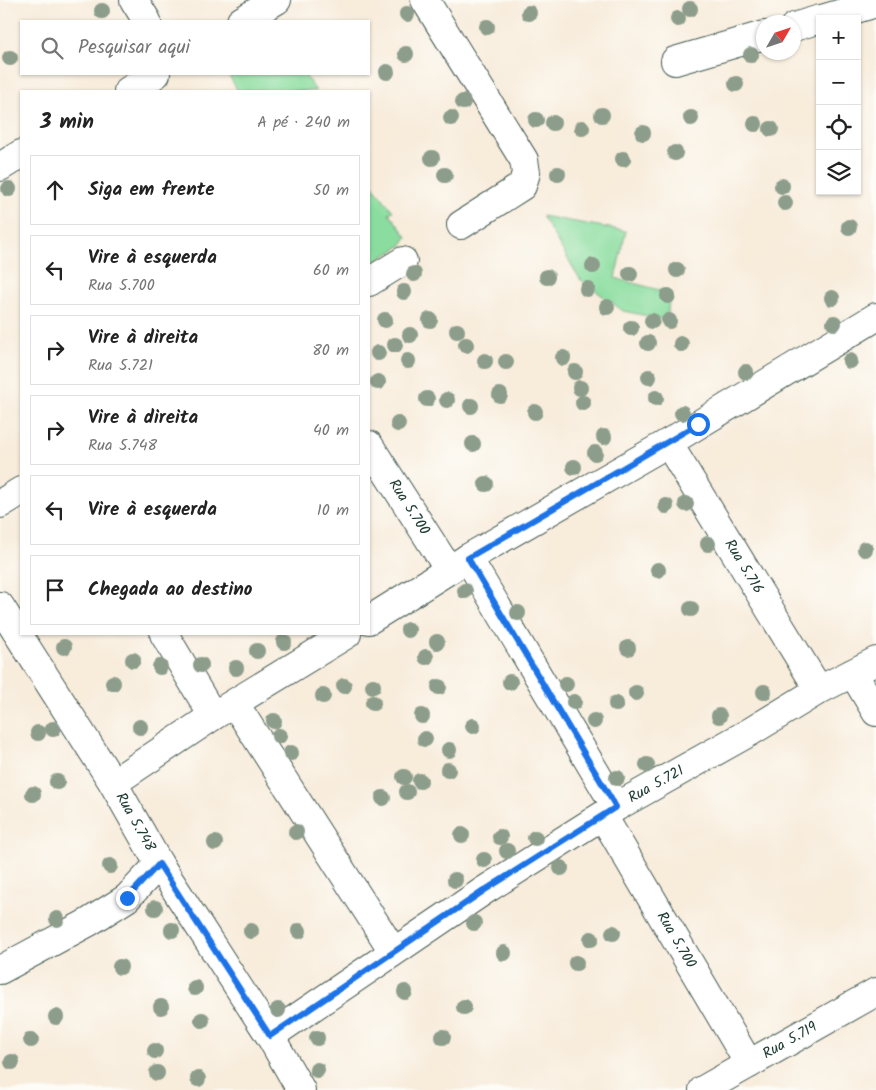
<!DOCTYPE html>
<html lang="pt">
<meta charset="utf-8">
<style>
:root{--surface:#fff;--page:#f2f2f2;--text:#222;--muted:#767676;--line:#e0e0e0}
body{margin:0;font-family:Kalam,sans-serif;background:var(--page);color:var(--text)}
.controls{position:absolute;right:15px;top:15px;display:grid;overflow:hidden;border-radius:0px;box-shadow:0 1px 4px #0004}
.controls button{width:45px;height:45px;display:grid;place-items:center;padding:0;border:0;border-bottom:1px solid var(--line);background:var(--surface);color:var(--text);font:25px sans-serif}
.compass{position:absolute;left:756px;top:15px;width:45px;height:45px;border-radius:50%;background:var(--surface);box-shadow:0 1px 4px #0004;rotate:51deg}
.stop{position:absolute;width:15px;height:15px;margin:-11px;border:4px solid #1a73e8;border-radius:50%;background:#fff}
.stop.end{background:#1a73e8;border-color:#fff;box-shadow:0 1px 5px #0008}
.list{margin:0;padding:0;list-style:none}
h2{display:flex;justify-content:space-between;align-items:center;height:65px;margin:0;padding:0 20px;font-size:21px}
h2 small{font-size:16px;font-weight:400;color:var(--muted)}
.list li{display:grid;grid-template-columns:32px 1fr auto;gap:15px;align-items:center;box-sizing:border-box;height:70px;margin:0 10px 10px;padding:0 10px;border:1px solid var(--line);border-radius:0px}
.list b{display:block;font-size:19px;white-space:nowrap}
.list p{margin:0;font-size:16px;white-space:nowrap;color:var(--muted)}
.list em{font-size:16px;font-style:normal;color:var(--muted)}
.icon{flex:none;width:28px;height:28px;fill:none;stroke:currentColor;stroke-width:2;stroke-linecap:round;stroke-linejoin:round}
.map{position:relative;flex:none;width:876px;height:1090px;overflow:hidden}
.search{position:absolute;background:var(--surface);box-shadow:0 1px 4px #0004;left:20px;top:20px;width:350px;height:55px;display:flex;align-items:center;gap:12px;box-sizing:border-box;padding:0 18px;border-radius:0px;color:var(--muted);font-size:19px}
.panel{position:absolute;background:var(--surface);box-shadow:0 1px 4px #0004;left:20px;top:90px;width:350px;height:545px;border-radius:0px}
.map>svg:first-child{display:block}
.green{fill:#8add9f;stroke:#548d6a}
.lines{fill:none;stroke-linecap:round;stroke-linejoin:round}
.minor-casing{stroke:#40574d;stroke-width:30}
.minor{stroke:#fff;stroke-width:28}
.tree{fill:#8c9d8b}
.route{stroke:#1a73e8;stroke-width:6}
.labels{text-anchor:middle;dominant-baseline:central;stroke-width:4;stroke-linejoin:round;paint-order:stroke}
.street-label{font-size:15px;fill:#1f3d34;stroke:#fdfcf7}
</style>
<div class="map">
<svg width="876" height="1090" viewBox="0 0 876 1090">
<rect width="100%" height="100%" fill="#fdfcf7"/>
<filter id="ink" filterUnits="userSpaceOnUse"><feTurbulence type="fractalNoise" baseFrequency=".02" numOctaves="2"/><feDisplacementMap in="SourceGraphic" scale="10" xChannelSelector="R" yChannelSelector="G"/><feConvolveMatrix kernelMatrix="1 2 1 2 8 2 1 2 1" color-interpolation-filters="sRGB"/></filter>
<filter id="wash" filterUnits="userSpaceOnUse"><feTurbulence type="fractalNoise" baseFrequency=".0096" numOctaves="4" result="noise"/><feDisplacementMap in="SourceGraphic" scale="20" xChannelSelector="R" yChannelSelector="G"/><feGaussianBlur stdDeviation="1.12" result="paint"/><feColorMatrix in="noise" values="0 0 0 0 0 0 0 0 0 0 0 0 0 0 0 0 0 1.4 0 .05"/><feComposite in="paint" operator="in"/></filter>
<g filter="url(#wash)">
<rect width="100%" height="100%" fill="#f8ecdb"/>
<g class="green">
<path d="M228,74H304L316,91H238Z"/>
<path d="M369,181L393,211L389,213L407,237L401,246L369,265Z"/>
<path d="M542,216L626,231L615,278L670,293L667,320L623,311L580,279Z"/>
</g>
</g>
<g filter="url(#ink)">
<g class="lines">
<g class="minor-casing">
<g id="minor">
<path d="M134,0L147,21"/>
<path d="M425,0L524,160L526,173L522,186L461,225"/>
<path d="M822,19L876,3"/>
<path d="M241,21L277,0"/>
<path d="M794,27L820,19"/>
<path d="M675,61L764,35"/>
<path d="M128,91L156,74"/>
<path d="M0,167L21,154"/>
<path d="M369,282L403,261"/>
<path id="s1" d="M668,443L819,690"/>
<path id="s2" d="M369,445L449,570"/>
<path d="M0,504L21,491"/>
<path d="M468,558L616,807"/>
<path id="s3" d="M0,606L113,783L159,864L270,1036L301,1090"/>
<path d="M369,620L468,558L668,443L876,317"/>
<path d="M164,634L213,716"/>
<path d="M853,673L876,712"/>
<path d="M235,704L393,951"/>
<path d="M113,783L213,716L347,634"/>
<path id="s4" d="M603,816L749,1064"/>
<path d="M0,970L89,922L127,898L159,864"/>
<path id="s5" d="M270,1036L485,890L616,807L750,732L819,690L876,661"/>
<path id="s6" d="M703,1090L876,992"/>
</g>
</g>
<use href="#minor" class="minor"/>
</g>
<g class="tree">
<circle cx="690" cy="9" r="8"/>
<circle cx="102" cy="11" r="8"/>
<circle cx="529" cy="13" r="8"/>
<circle cx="407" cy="14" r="8"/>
<circle cx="678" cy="19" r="8"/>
<circle cx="487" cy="27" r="8"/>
<circle cx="406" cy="54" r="8"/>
<circle cx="751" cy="55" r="8"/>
<circle cx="10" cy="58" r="8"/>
<circle cx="387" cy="72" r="8"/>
<circle cx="736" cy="84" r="8"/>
<circle cx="463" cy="102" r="8"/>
<circle cx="602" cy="115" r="8"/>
<circle cx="451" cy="118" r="8"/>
<circle cx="691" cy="118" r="8"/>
<circle cx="536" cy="120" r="8"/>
<circle cx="553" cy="123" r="8"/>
<circle cx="755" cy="124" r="8"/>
<circle cx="582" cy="128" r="8"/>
<circle cx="771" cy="129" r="8"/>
<circle cx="643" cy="133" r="8"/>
<circle cx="675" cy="153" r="8"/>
<circle cx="432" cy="158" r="8"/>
<circle cx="623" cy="159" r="8"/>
<circle cx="558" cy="174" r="8"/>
<circle cx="445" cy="175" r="8"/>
<circle cx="782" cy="186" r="8"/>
<circle cx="9" cy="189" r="8"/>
<circle cx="785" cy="203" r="8"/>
<circle cx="849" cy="227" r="8"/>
<circle cx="593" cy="266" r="8"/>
<circle cx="677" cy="270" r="8"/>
<circle cx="414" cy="274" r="8"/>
<circle cx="630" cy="274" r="8"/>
<circle cx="547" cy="277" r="8"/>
<circle cx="587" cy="289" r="8"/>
<circle cx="404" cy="292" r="8"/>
<circle cx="668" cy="296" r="8"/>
<circle cx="832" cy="298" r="8"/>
<circle cx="607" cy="307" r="8"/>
<circle cx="385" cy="320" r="8"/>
<circle cx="430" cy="320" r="8"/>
<circle cx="652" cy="321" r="8"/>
<circle cx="669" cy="321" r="8"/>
<circle cx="834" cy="323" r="8"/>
<circle cx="631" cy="328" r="8"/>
<circle cx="457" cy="331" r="8"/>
<circle cx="410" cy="335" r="8"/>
<circle cx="648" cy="343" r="8"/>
<circle cx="681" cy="344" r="8"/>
<circle cx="395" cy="345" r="8"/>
<circle cx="466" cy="345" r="8"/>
<circle cx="378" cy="353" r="8"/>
<circle cx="563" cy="358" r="8"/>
<circle cx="408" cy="361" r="8"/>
<circle cx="485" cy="361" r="8"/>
<circle cx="850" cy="361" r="8"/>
<circle cx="506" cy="362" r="8"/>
<circle cx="575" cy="372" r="8"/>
<circle cx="746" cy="372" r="8"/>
<circle cx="649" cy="377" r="8"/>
<circle cx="378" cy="382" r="8"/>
<circle cx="580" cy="388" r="8"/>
<circle cx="500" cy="395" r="8"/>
<circle cx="656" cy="398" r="8"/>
<circle cx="427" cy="399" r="8"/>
<circle cx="447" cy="400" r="8"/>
<circle cx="583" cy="403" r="8"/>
<circle cx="471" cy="406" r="8"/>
<circle cx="535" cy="412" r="8"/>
<circle cx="682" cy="413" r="8"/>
<circle cx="398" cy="424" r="8"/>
<circle cx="604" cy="437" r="8"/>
<circle cx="473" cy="444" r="8"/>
<circle cx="595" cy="453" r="8"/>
<circle cx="574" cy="467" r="8"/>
<circle cx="486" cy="484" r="8"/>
<circle cx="686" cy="504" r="8"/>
<circle cx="666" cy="506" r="8"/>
<circle cx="708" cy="544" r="8"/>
<circle cx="865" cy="549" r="8"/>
<circle cx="658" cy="570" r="8"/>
<circle cx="465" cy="591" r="8"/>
<circle cx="691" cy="609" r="8"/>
<circle cx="518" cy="613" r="8"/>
<circle cx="408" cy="630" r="8"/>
<circle cx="284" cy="642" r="8"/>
<circle cx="437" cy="642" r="8"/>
<circle cx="64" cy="647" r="8"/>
<circle cx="628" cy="648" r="8"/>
<circle cx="257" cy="651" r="8"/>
<circle cx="426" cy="657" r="8"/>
<circle cx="133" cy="660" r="8"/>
<circle cx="201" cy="665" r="8"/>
<circle cx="160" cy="667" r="8"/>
<circle cx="236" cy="668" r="8"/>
<circle cx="510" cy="682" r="8"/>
<circle cx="113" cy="683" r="8"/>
<circle cx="566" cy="684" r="8"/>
<circle cx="344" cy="686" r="8"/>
<circle cx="373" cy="686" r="8"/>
<circle cx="439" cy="687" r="8"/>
<circle cx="764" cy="692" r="8"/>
<circle cx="636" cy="693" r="8"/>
<circle cx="323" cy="696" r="8"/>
<circle cx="574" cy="702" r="8"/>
<circle cx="373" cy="703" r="8"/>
<circle cx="616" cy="704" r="8"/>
<circle cx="422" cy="716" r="8"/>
<circle cx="719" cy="716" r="8"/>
<circle cx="274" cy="721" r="8"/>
<circle cx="594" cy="721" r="8"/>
<circle cx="473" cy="726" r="8"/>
<circle cx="140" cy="727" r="8"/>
<circle cx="53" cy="729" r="8"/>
<circle cx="38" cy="733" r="8"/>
<circle cx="279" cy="736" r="8"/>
<circle cx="425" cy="739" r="8"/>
<circle cx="449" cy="750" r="8"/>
<circle cx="291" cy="753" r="8"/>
<circle cx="647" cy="765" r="8"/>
<circle cx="448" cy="770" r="8"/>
<circle cx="404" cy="777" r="8"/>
<circle cx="617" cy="778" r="8"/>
<circle cx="420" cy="781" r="8"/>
<circle cx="57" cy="782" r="8"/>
<circle cx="407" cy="792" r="8"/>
<circle cx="33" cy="794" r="8"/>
<circle cx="383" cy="798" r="8"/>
<circle cx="296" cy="832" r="8"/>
<circle cx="462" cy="835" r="8"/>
<circle cx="500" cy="837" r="8"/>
<circle cx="535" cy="838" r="8"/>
<circle cx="215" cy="843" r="8"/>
<circle cx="507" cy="851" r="8"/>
<circle cx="484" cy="860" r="8"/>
<circle cx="110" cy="866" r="8"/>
<circle cx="561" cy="868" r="8"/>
<circle cx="455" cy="880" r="8"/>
<circle cx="155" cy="908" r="8"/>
<circle cx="57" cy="919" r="8"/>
<circle cx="474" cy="923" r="8"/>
<circle cx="172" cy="930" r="8"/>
<circle cx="251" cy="931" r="8"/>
<circle cx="299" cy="931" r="8"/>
<circle cx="613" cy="933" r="8"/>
<circle cx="591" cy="939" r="8"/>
<circle cx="504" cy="953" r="8"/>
<circle cx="576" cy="963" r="8"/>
<circle cx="120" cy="967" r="8"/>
<circle cx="195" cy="988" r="8"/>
<circle cx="405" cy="992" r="8"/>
<circle cx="161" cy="1007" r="8"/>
<circle cx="464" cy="1007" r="8"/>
<circle cx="278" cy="1010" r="8"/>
<circle cx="56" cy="1017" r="8"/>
<circle cx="202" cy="1020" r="8"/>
<circle cx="443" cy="1037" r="8"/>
<circle cx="317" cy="1038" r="8"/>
<circle cx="31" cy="1040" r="8"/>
<circle cx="155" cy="1051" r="8"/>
<circle cx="12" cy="1062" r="8"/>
<circle cx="317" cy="1070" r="8"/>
<circle cx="157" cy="1073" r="8"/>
<circle cx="198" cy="1079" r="8"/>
</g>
</g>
<g class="lines" filter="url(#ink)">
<path class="route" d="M127,898L159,864L270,1036L485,890L616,807L468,558L698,424"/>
</g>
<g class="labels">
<g class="street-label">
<text stroke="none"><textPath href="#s2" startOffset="74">Rua 5.700</textPath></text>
<text stroke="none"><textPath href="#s1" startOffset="145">Rua 5.716</textPath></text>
<text stroke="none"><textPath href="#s5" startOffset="461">Rua 5.721</textPath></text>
<text stroke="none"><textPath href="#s3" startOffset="255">Rua 5.748</textPath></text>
<text stroke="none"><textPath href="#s4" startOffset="144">Rua 5.700</textPath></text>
<text stroke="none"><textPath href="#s6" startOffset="100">Rua 5.719</textPath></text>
</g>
</g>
</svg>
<div class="controls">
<button>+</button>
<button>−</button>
<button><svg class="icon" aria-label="locate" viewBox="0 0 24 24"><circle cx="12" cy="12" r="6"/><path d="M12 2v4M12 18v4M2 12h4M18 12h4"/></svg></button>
<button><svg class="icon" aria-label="layers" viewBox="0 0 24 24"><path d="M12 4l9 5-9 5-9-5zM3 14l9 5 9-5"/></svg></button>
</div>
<svg class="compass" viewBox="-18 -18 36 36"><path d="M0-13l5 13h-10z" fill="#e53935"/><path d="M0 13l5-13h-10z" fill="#767676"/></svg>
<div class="stop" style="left:698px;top:424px"></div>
<div class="stop end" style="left:127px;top:898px"></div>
<div class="search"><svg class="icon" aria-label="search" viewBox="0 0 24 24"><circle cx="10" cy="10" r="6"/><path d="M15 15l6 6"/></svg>Pesquisar aqui</div>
<section class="panel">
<h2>3 min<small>A pé · 240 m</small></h2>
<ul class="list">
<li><svg class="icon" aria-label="ahead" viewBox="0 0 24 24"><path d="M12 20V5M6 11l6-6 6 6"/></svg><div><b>Siga em frente</b></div><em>50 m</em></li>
<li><svg class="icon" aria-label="left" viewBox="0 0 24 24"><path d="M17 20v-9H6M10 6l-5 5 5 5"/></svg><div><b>Vire à esquerda</b><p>Rua 5.700</p></div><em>60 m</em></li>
<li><svg class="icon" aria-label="right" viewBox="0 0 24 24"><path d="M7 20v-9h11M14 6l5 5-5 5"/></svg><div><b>Vire à direita</b><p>Rua 5.721</p></div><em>80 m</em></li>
<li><svg class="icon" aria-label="right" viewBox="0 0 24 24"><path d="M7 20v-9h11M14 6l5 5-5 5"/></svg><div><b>Vire à direita</b><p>Rua 5.748</p></div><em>40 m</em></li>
<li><svg class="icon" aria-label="left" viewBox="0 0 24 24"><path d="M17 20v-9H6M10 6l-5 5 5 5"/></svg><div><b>Vire à esquerda</b></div><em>10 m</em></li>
<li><svg class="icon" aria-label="arrive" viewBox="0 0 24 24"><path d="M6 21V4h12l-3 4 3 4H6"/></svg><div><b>Chegada ao destino</b></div></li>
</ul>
</section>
</div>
